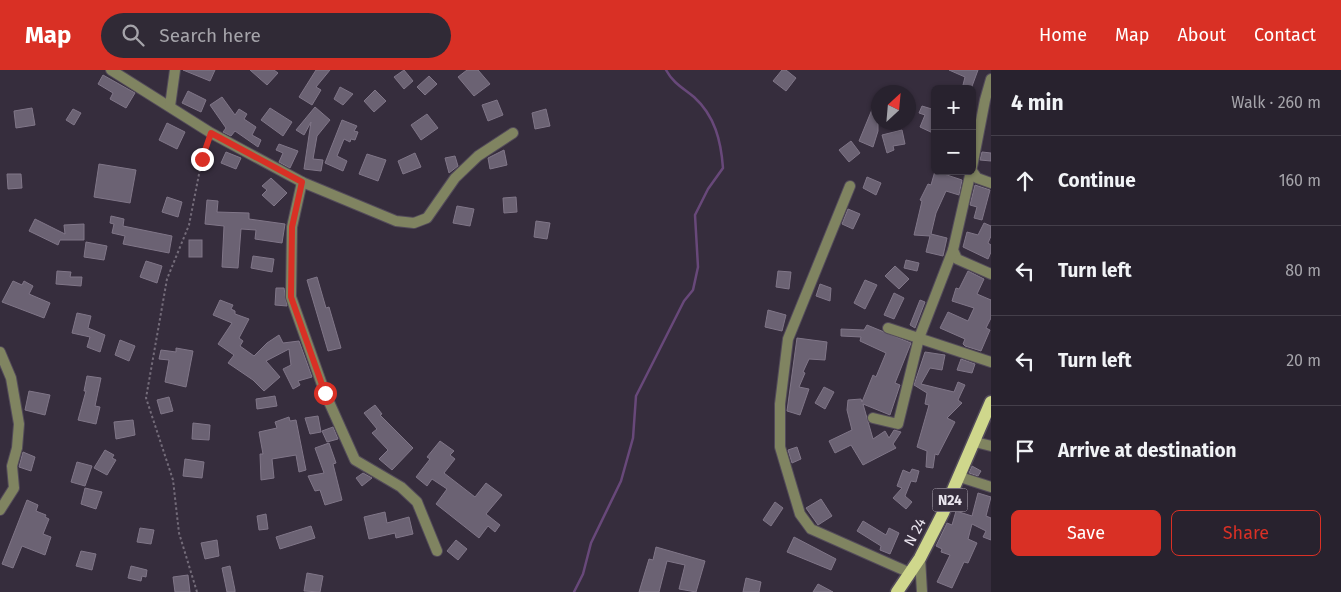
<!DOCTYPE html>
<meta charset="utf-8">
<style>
:root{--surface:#28222e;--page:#302a36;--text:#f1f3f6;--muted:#a5a4aa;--line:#443f4a;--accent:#d93025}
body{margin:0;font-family:"Fira Sans",sans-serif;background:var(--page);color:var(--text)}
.controls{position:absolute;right:15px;top:15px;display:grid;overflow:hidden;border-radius:8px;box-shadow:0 1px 4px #0004}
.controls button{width:45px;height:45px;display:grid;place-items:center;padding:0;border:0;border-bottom:1px solid var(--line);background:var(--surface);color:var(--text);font:25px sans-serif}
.compass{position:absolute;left:871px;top:15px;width:45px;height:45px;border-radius:50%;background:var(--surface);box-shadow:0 1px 4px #0004;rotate:26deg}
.stop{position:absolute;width:15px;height:15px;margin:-11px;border:4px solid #d93025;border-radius:50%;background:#fff}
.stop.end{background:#d93025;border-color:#fff;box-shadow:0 1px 5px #0008}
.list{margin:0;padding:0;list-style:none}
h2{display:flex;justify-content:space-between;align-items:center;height:65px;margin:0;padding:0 20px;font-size:21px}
h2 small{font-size:16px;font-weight:400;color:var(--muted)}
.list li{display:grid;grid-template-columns:32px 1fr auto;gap:15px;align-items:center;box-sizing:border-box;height:90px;padding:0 20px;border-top:1px solid var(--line)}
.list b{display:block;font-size:19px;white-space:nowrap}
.list em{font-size:16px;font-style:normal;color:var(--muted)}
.actions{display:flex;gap:10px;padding:15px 20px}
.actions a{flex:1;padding:11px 0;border:1px solid var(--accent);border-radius:8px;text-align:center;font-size:18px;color:var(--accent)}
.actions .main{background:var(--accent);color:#fff}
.icon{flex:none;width:28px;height:28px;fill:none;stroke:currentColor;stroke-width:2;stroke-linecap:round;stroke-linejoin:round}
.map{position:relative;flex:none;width:991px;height:522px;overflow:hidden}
header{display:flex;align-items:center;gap:30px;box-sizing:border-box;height:70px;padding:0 25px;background:var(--accent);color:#fff}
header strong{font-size:24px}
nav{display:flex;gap:28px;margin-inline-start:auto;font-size:18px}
.search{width:350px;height:45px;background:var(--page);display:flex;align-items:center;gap:12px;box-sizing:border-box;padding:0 18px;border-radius:28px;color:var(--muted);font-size:19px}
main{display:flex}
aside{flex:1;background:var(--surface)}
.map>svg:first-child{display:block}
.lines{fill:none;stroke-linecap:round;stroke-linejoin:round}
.stream{stroke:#68487a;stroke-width:2.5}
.building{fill:#6b6273;stroke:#807688}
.minor-casing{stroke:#534b5a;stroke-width:12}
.major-casing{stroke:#534b5a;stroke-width:15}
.path{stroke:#746c7a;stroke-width:2;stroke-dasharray:2.5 2.5;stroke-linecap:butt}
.minor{stroke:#808461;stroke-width:10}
.major{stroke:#cfd78c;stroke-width:12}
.route{stroke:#d93025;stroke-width:6}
.labels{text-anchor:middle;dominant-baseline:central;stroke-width:5;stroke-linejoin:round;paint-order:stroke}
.shield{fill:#362d3d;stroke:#b5aeba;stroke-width:1}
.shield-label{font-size:14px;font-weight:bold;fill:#ebe6f0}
.street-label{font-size:15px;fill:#ebe6f0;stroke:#362d3d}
</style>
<header>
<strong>Map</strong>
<div class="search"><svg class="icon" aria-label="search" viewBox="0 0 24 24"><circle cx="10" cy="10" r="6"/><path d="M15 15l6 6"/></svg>Search here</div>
<nav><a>Home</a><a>Map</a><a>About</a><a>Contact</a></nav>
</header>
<main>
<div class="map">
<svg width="991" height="522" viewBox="0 0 991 522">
<rect width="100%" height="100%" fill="#362d3d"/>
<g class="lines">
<path class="stream" d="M574,522L583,504L591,473L621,411L633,368L636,326L684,231L693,220L698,197L695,145L708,119L723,98C721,71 715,46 694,27C683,18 673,13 666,0"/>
</g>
<g class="building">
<path d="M183,0H215L210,11Z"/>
<path d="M250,0H274L278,3L267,15Z"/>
<path d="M316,0H330L316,17L321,20L312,35L299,27Z"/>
<path d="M404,0L413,11L404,19L394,7Z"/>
<path d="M467,0H478L490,14L474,26L458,7Z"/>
<path d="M782,0H786L796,8L786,21L773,11Z"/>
<path d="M949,0H978L971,19H962L965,7Z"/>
<path d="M103,5L135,23L126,38L110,29L113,23L98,14Z"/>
<path d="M429,6L437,14L425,25L417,17Z"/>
<path d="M340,17L353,24L343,35L334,29Z"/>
<path d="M375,20L386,31L374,42L364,31Z"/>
<path d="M188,21L206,30L201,42L182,33Z"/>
<path d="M878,25V61L873,77L859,71Z"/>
<path d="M222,27L235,45L239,39L247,44L244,49L256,57L252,65L261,70L258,77L235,61L231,66L223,62L226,58L210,35Z"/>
<path d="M497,30L503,45L488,51L482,35Z"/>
<path d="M922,36L935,40V64L920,57L925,45L919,43Z"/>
<path d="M315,37L330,50L317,66L313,89L323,90L321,101L304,99L311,52L304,65L296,60Z"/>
<path d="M32,38L35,55L16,58L14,41Z"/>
<path d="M270,38L292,52L283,66L261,50Z"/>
<path d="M73,39L81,43L74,55L66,50Z"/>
<path d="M546,39L550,56L535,59L532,43Z"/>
<path d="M427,44L438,58L421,70L411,55Z"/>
<path d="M342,50L357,56L354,61L358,62L355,70L351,69L350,72L344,69L337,86L347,91L343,101L325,93Z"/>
<path d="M167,53L185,62L177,79L159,70Z"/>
<path d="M902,60L905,74L893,76L894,80L887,83L882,65Z"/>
<path d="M851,71L860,83L849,92L839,80Z"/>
<path d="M279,74L298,81L290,98L279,92L283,83L276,80Z"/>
<path d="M504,80L507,95L490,99L488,88Z"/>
<path d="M226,82L241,88L236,99L221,93Z"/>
<path d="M982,82L991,83V91L980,90Z"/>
<path d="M415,83L421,97L403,104L398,91Z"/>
<path d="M367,84L386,90L378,111L359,104Z"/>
<path d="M455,86L458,96L449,103L445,88Z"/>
<path d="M99,94L136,100L130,133L94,127Z"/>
<path d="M935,101L962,110L959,125L946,121L936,143L931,164L947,168L943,186L926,182L930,166L914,165L922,131L920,130L928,114L931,115Z"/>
<path d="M7,104H21L22,118L8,119Z"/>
<path d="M867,107L881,113L876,125L863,118Z"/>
<path d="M271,108L287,123L274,136L262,125L267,120L262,116Z"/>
<path d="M975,115L990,120L982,150L974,148L977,137L970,135Z"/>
<path d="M167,127L182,132L178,147L162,142Z"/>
<path d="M516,127L517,142L504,143L503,128Z"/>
<path d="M207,130L218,131L217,142L249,143V149L285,154L282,173L255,169L256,160L241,159L238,198L222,197L224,156L205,154Z"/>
<path d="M457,136L474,139L470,156L453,153Z"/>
<path d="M848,139L860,144L853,159L842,154Z"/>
<path d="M111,146L124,149L123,156L172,166L169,183L123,174L125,166L112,163L114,154L110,153Z"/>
<path d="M35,149L65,164L64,155L84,154V170H60L58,175L29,161Z"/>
<path d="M536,151L550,153L547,169L534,167Z"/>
<path d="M984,153L991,156V166L988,173L991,175V182L988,189L963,177L967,162L978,165Z"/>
<rect x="189" y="170" width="13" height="17"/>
<path d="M86,172L107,176L104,190L84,187Z"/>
<path d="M253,186L274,189L272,202L251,198Z"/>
<path d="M906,190L919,193L917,201L904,198Z"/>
<path d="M146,191L162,196L157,213L140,207Z"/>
<path d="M895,196L909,209L899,219L885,206Z"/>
<path d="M57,201L71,202L70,207H82L81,216L56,214Z"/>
<path d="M778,201L791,202L789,219L776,217Z"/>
<path d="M968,201L984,209L977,224L991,230V248L986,258L990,260L981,281L965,276L963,274L965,269L940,258L948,242L968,251L974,238L952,231L956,218L959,219Z"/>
<path d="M317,207L326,238L329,237L341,278L328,281L307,210Z"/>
<path d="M865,210L877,215L865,239L854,233Z"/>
<path d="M13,211L22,215L24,211L33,216L29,224L50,233L44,248L2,232Z"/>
<path d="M820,214L831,218L830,231L816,226Z"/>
<path d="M276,218H284L287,236L275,235Z"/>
<path d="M894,223L904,228L894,249L884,245Z"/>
<path d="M220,230L233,235L231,239L235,241V244L249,249L239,268L243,271L240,276L254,286L267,273L279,265L283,273L299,271L312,307L298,311L300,315L293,319L283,299L291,295L289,279L266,291L280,307L264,321L253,310L228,293L234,285L218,274L232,253L213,245Z"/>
<path d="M920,230L925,232L915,258L910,255Z"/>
<path d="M768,240L786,245L782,261L765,257Z"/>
<path d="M77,243L91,246L88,258L105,265L100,282L87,277L90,267L72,263Z"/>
<path d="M867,255L911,273L895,313L900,315L890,345L863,334L873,369L885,361L889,368L894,360L901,362L893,374L896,378L863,395L851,375L835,383L829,371L852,360L847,340L848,330L861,329L862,332L873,305L876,307L886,283L860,271L861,267L841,266V259L864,260Z"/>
<path d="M797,268L827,272L825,290L809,289L803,302L805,303L799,317L809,319L800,345L787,341Z"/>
<path d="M120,270L135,276L129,291L115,285Z"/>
<path d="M176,278L193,281L186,317L165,312L169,290L159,289L161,280L176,282Z"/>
<path d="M925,282L945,285L942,300L930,298L921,314L954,322L958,312L965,315L958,330L962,333L947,348L955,352L938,385L935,384L933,398L926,397L927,381L917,377L929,335L925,334L927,323L914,315Z"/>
<path d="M961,289L975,294L972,303L957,300Z"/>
<path d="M87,306L101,308L95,336L100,337L96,354L78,350L86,321H84Z"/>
<path d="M824,317L834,322L825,339L815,333Z"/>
<path d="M29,321L50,325L45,345L25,340Z"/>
<path d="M275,326L277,336L257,339L256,329Z"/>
<path d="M169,327L173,341L161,344L157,330Z"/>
<path d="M375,335L382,344L380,345L413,378L392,400L379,389L388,380L372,363L377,359L364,343Z"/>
<path d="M318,346L321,362L310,364L305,348Z"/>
<path d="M289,347L290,351L296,350L306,400L299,402L296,385L272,389L274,408L261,410L260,384H263L259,362L277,358L275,352Z"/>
<path d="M133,350L135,365L116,369L114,352Z"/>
<path d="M193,353L210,355L209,370L192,369Z"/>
<path d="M333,357L338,369L327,372L322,361Z"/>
<path d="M440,371L454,381L450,385L455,389L444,403L475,427L486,413L502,425L486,444L500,455L495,462L488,456L479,468L436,434L447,419L432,409L427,416L416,407L430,389L427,387Z"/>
<path d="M329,373L336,393L333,394L342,430L325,435L320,420L315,421L308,406L324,403L315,378Z"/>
<path d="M797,377L801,389L792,393L788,380Z"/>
<path d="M105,380L114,385L112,388L116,390L107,405L94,398Z"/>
<path d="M23,382L35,387L31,401L19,397Z"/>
<path d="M185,389L204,392L202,408L183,406Z"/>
<path d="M77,392L92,396L85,416L71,412Z"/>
<path d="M972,396L981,401L978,406L969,403Z"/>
<path d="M912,399L919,401L916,412L911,411L905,426L912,432L906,439L893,428L902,418L897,416L903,400L910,403Z"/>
<path d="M363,403L372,408L362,416L356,408Z"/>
<path d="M85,418L102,422L96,439L81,434Z"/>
<path d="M978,423L991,427L986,446L991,448V470L983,467L986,461L972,454L968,469L977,473L968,493L964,492L952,518L937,512L950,485L941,482L942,479L936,476L947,453L952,455L956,441L972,446Z"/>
<path d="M821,429L832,446L818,455L806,438Z"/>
<path d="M27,430L38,435L36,441L46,445L45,447L49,449L43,464L51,467L45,485L22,476L13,498L2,494Z"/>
<path d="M775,432L783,438L771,456L763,450Z"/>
<path d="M385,442L387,453L409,447L413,464L396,468L395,463L369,469L364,447Z"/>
<path d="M266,444L268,459L259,460L257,446Z"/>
<path d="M863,451L886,465L889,458L899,463L890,484L880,480L881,476L857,461Z"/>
<path d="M311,456L315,468L280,479L276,467Z"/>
<path d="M140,458L154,460L151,474L137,472Z"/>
<path d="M794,467L836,489L831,500L787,482Z"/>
<path d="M217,470L219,486L205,489L201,473Z"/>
<path d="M456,470L467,479L458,490L447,481Z"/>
<path d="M656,477L705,491L696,522L679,519L685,495L667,491L659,522H639L649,489L653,490Z"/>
<path d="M81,481L96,484L92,500L76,496Z"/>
<path d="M131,496L147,500L146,507L142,506L141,511L128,508Z"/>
<path d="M230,496L235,520V522H227L222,498Z"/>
<path d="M307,503L323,506L320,522L304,521Z"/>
<path d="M188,505L190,522H175L173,507Z"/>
<path d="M746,508L761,512L759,522H743Z"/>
<path d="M818,514L833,522H813Z"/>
</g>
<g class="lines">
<g class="minor-casing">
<g id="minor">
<path d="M111,0L211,63L302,112L396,151L414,153L427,148L455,108L478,86L513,63"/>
<path d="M170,36L175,0"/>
<path d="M972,97L985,30L991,9"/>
<path d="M971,101L953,180L957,189L991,204"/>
<path d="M972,101L977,108L991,113"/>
<path d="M302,112L292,157L291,227L325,323L355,390L401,417L417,432L437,481"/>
<path d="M850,116L788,269L780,334V377L800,444L811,459L908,502"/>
<path d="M888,258L991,292"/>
<path d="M0,282L11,308L19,354L17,378L12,396L14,418L0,440"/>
<path d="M873,348L898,354L919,268L953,180"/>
<path d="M975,372L991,376"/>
<path d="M960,407L991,417"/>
<path d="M920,488L922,522"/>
</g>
</g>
<g class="major-casing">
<path id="major" d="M897,522L920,488L943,443L991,332"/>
</g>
<path class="path" d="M197,522L179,463L173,410L146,328L167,209L189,155L202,89L208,73"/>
<use href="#minor" class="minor"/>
<use href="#major" class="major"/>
</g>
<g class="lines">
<path class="route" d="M202,89L211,63L302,112L292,157L291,227L325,323"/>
</g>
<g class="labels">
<rect class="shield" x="932.5" y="418.5" width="35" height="23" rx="4"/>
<g class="shield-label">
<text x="950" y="430">N24</text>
</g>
<g class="street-label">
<text transform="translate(915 462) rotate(-62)">N 24</text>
</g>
</g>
</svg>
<div class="controls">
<button>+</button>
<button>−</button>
</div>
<svg class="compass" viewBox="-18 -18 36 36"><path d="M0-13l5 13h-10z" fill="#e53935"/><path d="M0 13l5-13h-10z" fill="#a5a4aa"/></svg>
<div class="stop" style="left:325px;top:323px"></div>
<div class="stop end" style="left:202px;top:89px"></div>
</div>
<aside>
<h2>4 min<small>Walk · 260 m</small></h2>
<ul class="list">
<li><svg class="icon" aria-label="ahead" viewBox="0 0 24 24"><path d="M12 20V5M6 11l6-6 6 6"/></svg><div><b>Continue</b></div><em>160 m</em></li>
<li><svg class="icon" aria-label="left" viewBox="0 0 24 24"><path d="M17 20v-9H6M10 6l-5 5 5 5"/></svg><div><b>Turn left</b></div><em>80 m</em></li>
<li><svg class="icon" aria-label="left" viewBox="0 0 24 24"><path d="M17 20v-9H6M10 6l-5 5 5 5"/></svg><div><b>Turn left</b></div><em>20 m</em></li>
<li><svg class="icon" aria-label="arrive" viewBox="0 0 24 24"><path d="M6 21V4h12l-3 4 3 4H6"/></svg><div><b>Arrive at destination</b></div></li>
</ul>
<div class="actions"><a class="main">Save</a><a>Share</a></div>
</aside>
</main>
